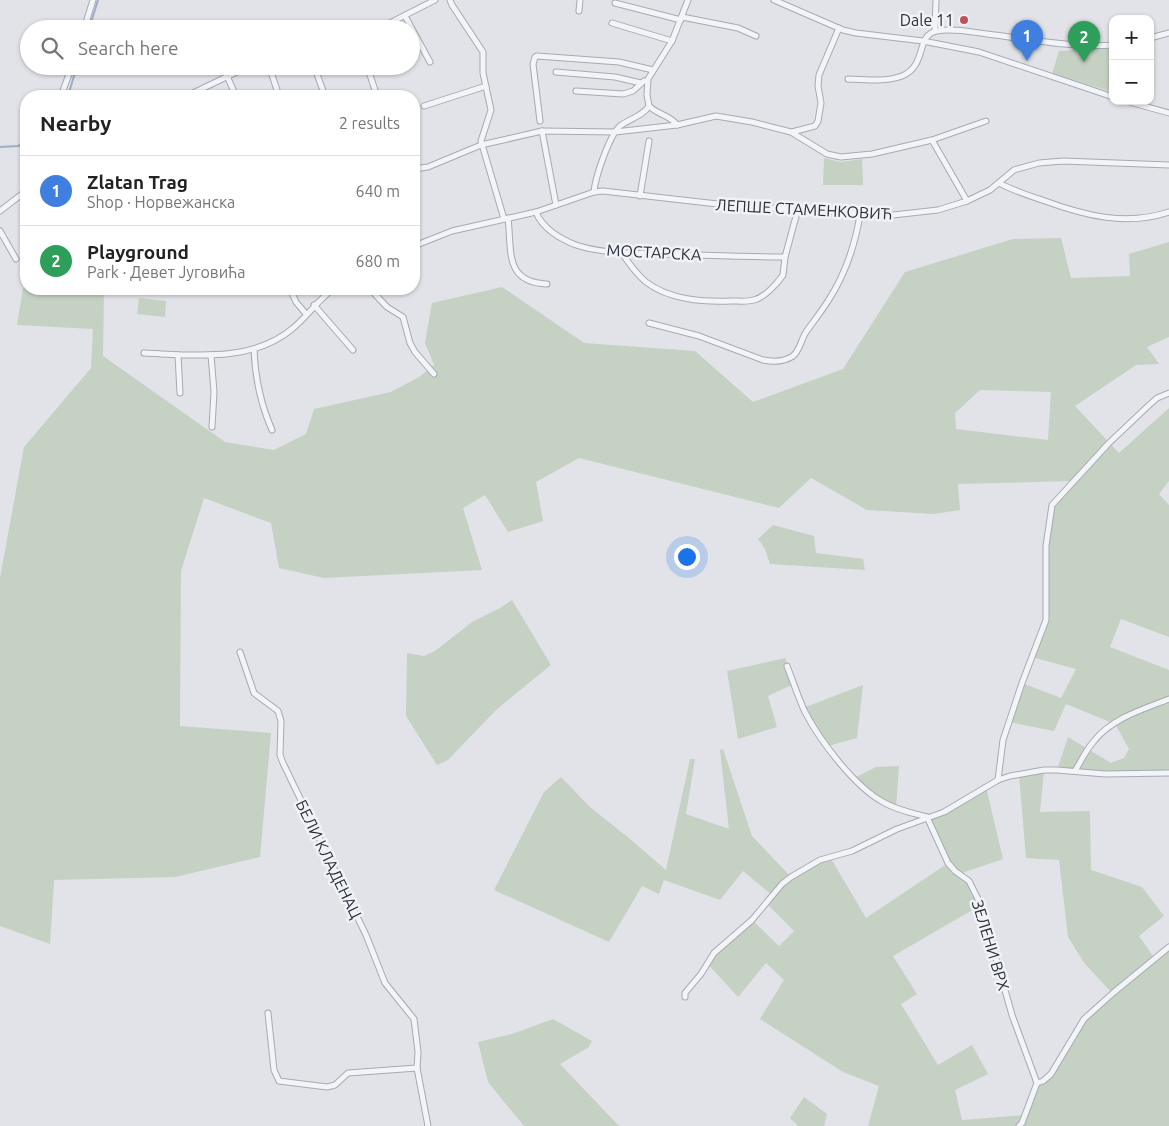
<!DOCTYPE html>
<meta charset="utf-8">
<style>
:root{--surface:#fff;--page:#f2f2f2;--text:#222;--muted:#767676;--line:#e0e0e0;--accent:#c25155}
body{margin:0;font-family:Ubuntu,sans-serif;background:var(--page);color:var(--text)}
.controls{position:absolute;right:15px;top:15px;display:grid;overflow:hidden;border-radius:10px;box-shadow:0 1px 4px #0004}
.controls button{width:45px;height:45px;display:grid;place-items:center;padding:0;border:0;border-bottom:1px solid var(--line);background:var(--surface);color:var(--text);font:25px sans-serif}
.you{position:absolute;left:686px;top:556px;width:18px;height:18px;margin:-12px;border:4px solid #fff;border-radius:50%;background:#1a73e8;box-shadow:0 0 0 8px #1a73e833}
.badge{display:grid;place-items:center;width:32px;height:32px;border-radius:50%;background:var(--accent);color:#fff;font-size:16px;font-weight:700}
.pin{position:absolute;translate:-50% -41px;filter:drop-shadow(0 1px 2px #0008)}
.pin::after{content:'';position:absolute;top:26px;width:18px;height:15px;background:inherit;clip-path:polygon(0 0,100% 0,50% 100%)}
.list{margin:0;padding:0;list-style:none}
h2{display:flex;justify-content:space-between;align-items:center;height:65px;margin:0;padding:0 20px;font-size:21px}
h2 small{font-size:16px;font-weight:400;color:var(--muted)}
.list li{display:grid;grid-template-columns:32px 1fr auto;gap:15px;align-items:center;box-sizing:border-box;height:70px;padding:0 20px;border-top:1px solid var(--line)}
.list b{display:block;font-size:19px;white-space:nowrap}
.list p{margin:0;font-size:16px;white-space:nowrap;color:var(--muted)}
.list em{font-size:16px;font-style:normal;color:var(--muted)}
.icon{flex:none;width:28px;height:28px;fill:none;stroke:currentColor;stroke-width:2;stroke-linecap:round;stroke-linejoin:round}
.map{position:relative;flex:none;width:1169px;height:1126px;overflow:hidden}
.search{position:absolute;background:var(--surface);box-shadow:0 1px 4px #0004;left:20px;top:20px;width:400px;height:55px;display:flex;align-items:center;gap:12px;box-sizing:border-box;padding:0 18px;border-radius:28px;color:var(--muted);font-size:19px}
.panel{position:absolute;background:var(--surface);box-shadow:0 1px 4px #0004;left:20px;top:90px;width:400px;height:205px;border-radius:20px}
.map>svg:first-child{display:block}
.green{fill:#c5d1c3;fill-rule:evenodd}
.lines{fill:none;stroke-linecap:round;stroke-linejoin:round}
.stream{stroke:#9fadc5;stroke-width:2}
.minor-casing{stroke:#a7aab2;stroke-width:7}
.minor{stroke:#f3f4f7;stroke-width:5}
.poi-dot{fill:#c25155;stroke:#f0f2f6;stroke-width:2}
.labels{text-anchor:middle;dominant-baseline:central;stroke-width:5;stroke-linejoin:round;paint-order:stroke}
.poi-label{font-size:16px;fill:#2b303e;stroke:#f0f2f6;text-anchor:end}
.street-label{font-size:16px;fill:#2b303e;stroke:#f0f2f6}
</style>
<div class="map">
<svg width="1169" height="1126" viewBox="0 0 1169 1126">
<rect width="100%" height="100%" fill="#e1e3e8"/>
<g class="green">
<path d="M1113,48V92L1052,74L1059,51Z"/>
<path d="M824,158L841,162L862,159L863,185H823Z"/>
<path d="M1061,238L1071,278L1130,276L1129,254L1169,242V337L1147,347L1159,364L1136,365L1075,406L1119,453L1169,408V481L1159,494L1169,505V637L1121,619L1110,647L1169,670V773L1105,774L1057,770L1068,737L1111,763L1124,758L1129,749L1115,724L1066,704L1054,731L1009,722L1022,683L1061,698L1076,669L1032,657L1046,620V546L1052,505L1073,481L958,484L960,510L934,514L867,510L811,478L779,508L579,458L536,482L543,521L508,532L485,495L463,508L482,570L324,578L279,568L271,523L204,498L181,571L180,726L271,733L260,857L175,877L54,880L50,944L0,926V578L24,447L91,368L93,329L17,325L23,288L26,286V289H104L103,356L225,442L274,450L306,434L314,409L391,392L419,377L434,365L425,343L432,303L502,287L584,343L695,351L753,402L843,369L905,272L1013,239ZM980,390L1051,392L1048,440L956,429L955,413Z"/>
<path d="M139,298L166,301L165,317L137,314Z"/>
<path d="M773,525L814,536L816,553L863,559L865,570L770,564L765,549L758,539Z"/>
<path d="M512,600L551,665L497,709L448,760L437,765L406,716L407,653L424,656L435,651L472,622L500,608Z"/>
<path d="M785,658L794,684L768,696L777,727L738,739L727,671Z"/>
<path d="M863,685L857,738L828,746L803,708Z"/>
<path d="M723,749L752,836L791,877L830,857L866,918L948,863L927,817L944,812L986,787L1003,859L959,874L969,881L981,905L893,956L917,994L901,1004L938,1065L972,1045L988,1074L955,1090L962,1120L1025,1115L1037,1083L1051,1074L1078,1026L1112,993L1085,964L1068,937L1059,860L1026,858L1019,775L1044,770L1040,812L1090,811L1091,870L1142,887L1164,916L1139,936L1155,959L1169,947V1126H868L879,1086L843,1072L760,1019L784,980L766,963L738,997L707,963L752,920L779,946L794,931L766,903L772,895L743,871L720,900L664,880L659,894L642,886L609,942L494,890L544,792L561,777L590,807L630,839L666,870L690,759H695L686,814L729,829L720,750Z"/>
<path d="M899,766L896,808L885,804L854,778L876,767Z"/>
<path d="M553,1019L592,1041L589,1047L560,1064L619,1126H524L488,1082L478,1042L512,1034Z"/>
<path d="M804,1097L827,1114L824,1126H798L790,1118Z"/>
</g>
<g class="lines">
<g class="stream">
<path d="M89,29L98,0"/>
<path d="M68,96L77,66"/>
<path d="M0,147L18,146L26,142"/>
</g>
<g class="minor-casing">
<g id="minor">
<path d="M450,0L452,5L483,52V73L491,110L481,141L504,219"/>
<path d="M774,0L843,30L856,33L923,41L979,52L1113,97"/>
<path d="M615,3L681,20"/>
<path d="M579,11L580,0"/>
<path d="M405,16L430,62"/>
<path d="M682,17L738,28L756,36"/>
<path d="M612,23L672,41"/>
<path d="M84,29L93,0"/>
<path d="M378,29L435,0"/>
<path d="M935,31L936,0"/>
<path d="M1150,38L1169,33"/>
<path d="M269,66L279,96"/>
<path d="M314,66L325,96"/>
<path d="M367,66L377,96"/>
<path d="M556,72L615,77L641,83"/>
<path d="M227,76L236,96"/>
<path d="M848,79C866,80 885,82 902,76C928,65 915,35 937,31C953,28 971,32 987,34C1028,39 1071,48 1113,45"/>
<path d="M576,91L623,94L633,91L644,81"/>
<path d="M61,96L72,66"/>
<path d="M187,96L249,66"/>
<path d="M1126,101L1169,113"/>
<path d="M424,106L486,86"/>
<path d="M649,106C658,115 670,115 677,125"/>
<path d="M540,121L533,64L535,57L537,56L619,62L653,70"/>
<path d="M542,131L556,205"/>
<path d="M792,132L815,126L818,121L821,103L818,86L819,75L839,28"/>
<path d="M932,140L967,201"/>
<path d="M414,169L428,167L481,145L542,131L615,132L677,125L716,116L752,122L791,132L827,154L841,157L872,154L932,140L986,121"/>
<path d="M999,183C1014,191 1030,196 1045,201C1086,216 1126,226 1169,212"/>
<path d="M594,192C595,178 609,136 620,126C629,119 643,116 649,106L647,95L648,79L672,41L688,0"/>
<path d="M640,196L649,141"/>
<path d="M0,211L26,191"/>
<path d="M536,212C542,228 560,239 576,245C603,254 635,253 663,254C704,255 745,257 785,257"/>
<path d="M508,218C512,251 504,282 547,284"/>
<path d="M0,231L16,259"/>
<path d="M414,246L452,231L536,212L594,192L603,191L735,206L893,215L938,210L967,201L990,190L1014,170L1039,163L1063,161L1169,165"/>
<path d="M621,252C628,262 636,274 646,282C670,300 702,302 731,301C738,301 747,302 754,300C765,297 777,284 783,275L785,257L798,209"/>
<path d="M290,289L296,302L306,314"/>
<path d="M370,289L387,307L403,317L410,343L415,352L434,374"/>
<path d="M314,305L353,350"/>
<path d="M649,323L699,336L763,360C773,362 784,362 793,356C800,350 801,340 806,332C813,322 821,312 828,301C845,275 855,245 860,215"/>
<path d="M254,349C255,376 261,405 272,430"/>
<path d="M144,353C193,355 251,363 292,329C307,317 317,301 333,289"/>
<path d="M178,355L180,393"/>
<path d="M211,355L214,392L212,427"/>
<path d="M240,652L254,693L278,711L281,721L280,755L283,763L366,935L385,983L414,1019L418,1052L417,1068L428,1126"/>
<path d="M787,666C793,681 798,697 805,712C820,741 855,787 883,802C896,810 913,813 927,817"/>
<path d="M1075,771C1081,761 1086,750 1094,741C1112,718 1144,709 1169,699"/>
<path d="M998,780L1003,740L1022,683L1046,620V546L1052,505L1109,443L1147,407L1157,398L1169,393"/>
<path d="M927,817L948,863L955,871L969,881L981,905L1012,1015L1037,1083L1022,1123L1019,1126"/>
<path d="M685,997V993L701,974L714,953L752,920L782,884L791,877L820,860L852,851L897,829L944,812L998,780L1010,776L1044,770H1057L1105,774L1169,773"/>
<path d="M268,1013L274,1070L279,1081L327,1087L335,1085L348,1073L417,1068"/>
<path d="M1037,1083L1043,1081L1051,1074L1084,1019L1113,993L1169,947"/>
</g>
</g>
<use href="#minor" class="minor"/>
</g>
<circle class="poi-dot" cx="964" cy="20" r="5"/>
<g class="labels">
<g class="poi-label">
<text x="954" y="20">Dale 11</text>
</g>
<g class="street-label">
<text transform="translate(804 209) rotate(3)">ЛЕПШЕ СТАМЕНКОВИЋ</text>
<text transform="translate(654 252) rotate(3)">МОСТАРСКА</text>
<text transform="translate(329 859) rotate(64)">БЕЛИ КЛАДЕНАЦ</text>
<text transform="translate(991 945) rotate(73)">ЗЕЛЕНИ ВРХ</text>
</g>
</g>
</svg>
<div class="controls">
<button>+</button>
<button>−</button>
</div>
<div class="you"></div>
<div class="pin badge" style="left:1027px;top:61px;background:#3f7fe0">1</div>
<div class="pin badge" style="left:1084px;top:62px;background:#2e9e5b">2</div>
<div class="search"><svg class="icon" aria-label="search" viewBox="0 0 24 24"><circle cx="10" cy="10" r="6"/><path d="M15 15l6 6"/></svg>Search here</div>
<section class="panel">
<h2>Nearby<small>2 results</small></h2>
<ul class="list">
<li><span class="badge" style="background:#3f7fe0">1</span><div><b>Zlatan Trag</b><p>Shop · Норвежанска</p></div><em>640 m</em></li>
<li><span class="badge" style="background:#2e9e5b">2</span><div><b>Playground</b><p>Park · Девет Југовића</p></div><em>680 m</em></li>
</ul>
</section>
</div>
